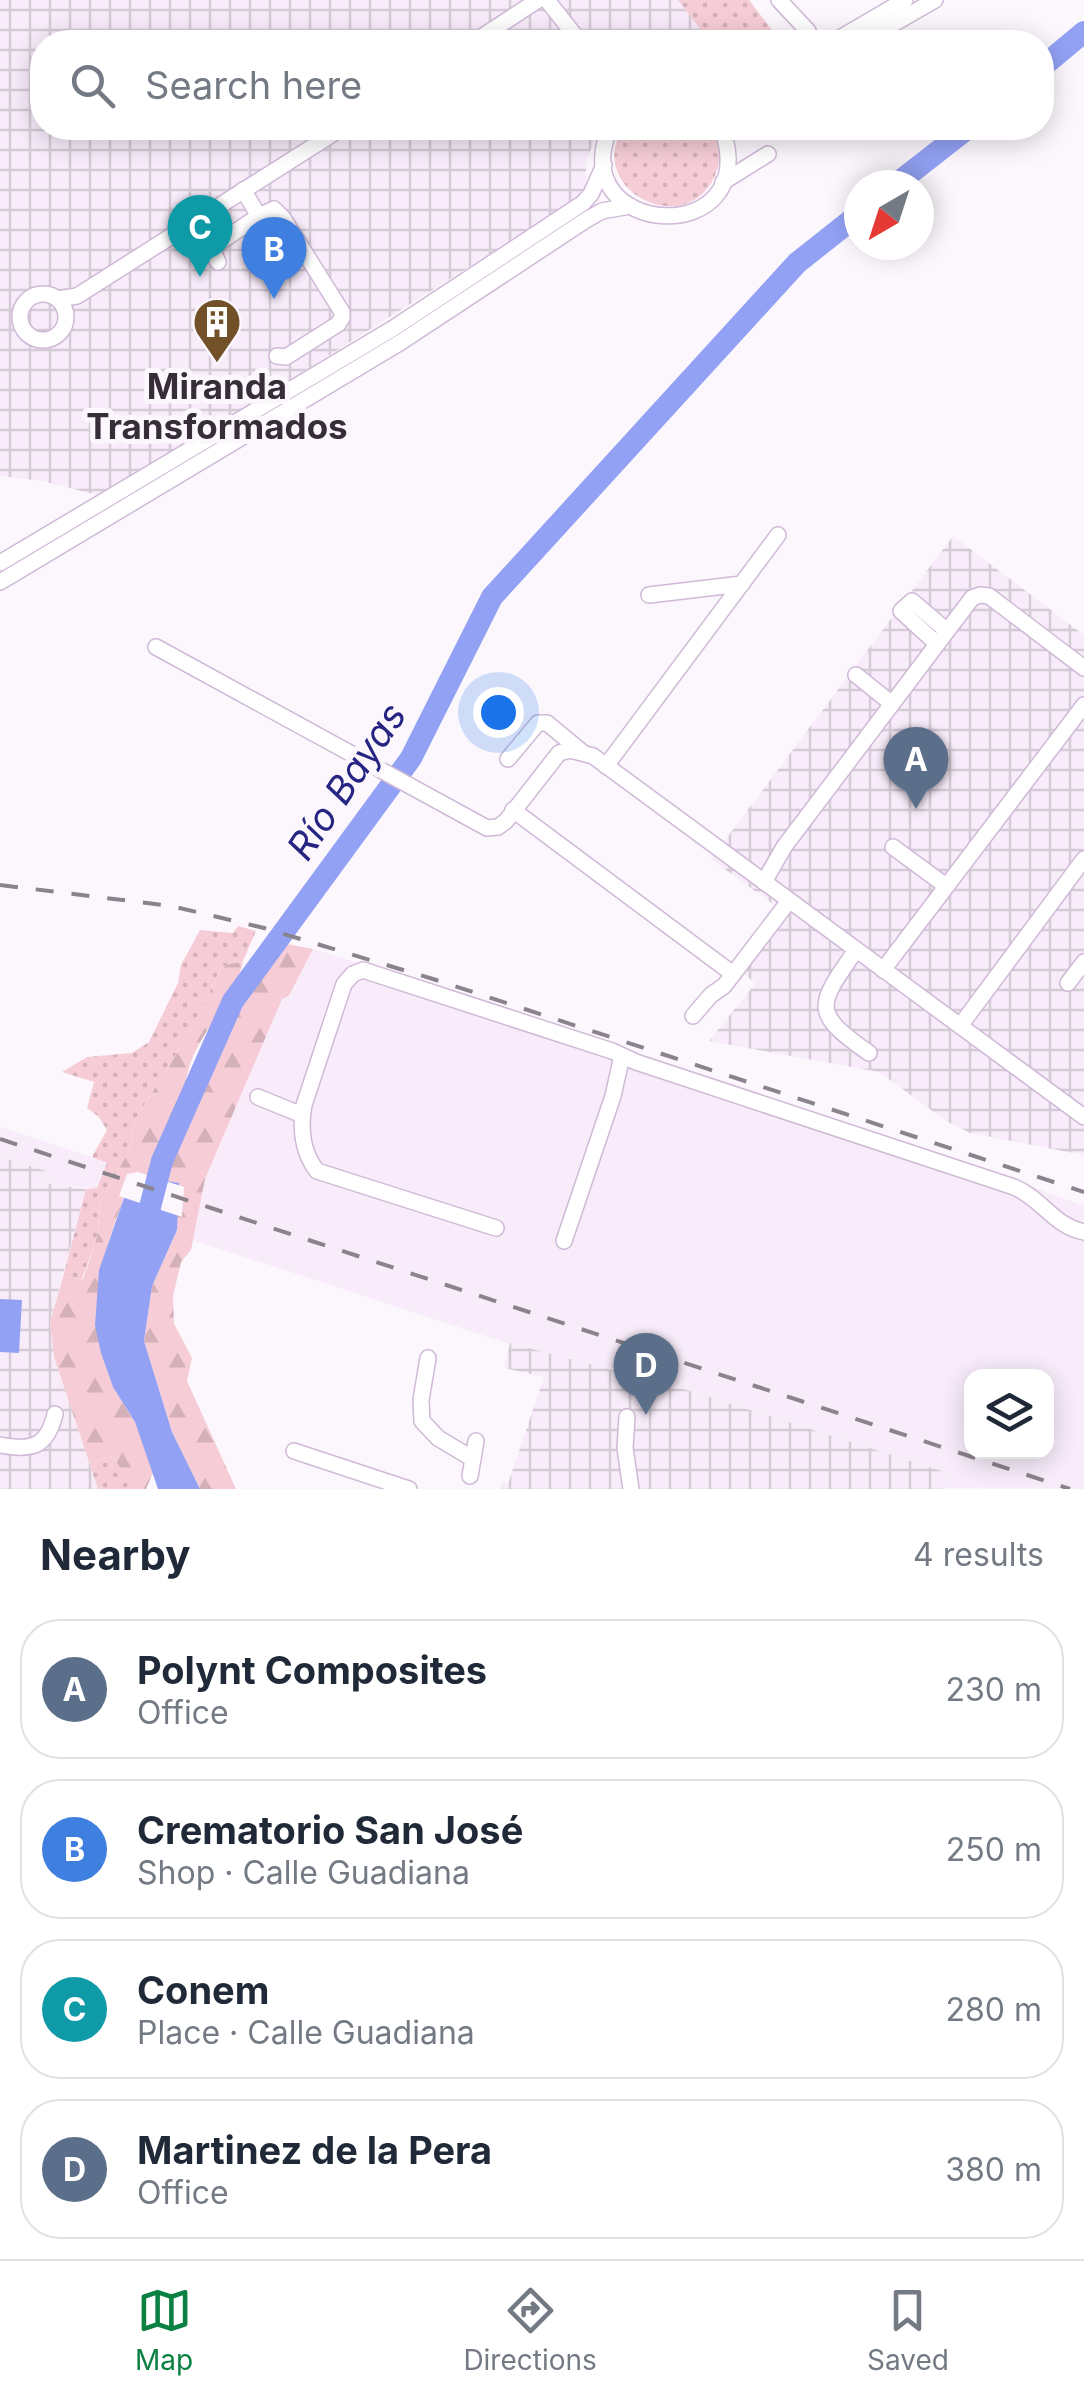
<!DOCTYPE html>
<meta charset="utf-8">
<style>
:root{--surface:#fff;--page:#f6f6f7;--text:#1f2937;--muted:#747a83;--line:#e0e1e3;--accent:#0b8043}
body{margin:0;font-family:Inter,sans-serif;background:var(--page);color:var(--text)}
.controls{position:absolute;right:30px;bottom:30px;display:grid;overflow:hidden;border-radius:20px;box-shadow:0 5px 25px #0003}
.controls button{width:90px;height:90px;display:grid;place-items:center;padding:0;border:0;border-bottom:2px solid var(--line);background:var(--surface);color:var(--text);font:50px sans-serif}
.compass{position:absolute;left:844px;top:170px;width:90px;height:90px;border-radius:50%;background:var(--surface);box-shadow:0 5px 25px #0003;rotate:219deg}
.you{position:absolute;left:498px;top:712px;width:35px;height:35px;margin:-25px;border:8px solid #fff;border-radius:50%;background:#1a73e8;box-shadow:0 0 0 15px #1a73e833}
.badge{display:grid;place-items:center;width:65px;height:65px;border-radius:50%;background:var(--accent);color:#fff;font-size:32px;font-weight:700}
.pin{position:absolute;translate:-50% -82px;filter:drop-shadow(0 2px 5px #0008)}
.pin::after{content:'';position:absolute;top:52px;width:35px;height:30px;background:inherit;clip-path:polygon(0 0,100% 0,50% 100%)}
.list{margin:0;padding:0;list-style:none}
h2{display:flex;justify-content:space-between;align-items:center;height:130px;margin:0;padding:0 40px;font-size:42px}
h2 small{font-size:32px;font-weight:400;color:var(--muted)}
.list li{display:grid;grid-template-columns:65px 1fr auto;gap:30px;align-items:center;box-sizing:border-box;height:140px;margin:0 20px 20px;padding:0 20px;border:2px solid var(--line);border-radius:40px}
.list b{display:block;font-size:38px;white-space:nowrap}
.list p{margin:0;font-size:32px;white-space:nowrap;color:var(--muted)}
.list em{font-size:32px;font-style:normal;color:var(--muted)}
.icon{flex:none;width:55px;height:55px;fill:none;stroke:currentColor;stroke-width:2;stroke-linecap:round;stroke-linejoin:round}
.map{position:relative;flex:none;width:1084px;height:1489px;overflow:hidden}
.search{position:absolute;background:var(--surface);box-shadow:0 5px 25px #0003;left:30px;right:30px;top:30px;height:110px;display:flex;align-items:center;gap:25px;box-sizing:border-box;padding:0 35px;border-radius:40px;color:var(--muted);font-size:38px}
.sheet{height:770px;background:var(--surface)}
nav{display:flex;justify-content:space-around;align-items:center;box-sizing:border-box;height:140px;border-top:2px solid var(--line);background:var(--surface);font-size:28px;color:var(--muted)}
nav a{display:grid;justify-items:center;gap:5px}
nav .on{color:var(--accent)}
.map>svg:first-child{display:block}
.built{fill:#f8ecfa;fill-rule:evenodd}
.industrial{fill:url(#industrial-grid)}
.grass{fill:url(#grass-dots)}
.forest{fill:url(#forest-firs)}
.water{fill:#92a1f4}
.pier{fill:#fcf7fd}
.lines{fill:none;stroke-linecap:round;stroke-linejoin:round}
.river{stroke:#92a1f4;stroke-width:22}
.minor-casing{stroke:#d0b9d6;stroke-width:18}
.minor{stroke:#fff;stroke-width:15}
.rail{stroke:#8a838d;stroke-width:4;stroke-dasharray:18 18;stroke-linecap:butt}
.labels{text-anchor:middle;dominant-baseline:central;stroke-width:10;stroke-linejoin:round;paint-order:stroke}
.poi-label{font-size:35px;font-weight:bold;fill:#362d39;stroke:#fcf7fd}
.water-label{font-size:38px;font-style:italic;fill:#262582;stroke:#fcf7fd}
</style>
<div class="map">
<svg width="1084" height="1489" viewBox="0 0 1084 1489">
<defs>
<pattern id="industrial-grid" width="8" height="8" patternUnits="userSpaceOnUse" patternTransform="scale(2.5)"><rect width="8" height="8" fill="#f8ecfa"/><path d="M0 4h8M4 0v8" fill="none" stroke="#d5cbd7"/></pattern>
<pattern id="grass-dots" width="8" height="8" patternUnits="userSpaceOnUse" patternTransform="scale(2.5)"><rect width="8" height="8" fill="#f6cdd6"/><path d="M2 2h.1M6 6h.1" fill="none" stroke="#d4b0b8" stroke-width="1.8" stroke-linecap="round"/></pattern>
<pattern id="forest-firs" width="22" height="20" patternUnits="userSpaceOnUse" patternTransform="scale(2.5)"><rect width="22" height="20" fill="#f6cdd6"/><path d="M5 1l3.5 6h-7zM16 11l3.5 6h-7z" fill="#d4b0b8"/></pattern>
</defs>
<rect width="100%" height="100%" fill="#fcf7fd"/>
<g class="built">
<path d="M313,949L509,1009L515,1014L946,1155L1084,1206V1489L944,1488L947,1473L687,1390L510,1344L193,1240L205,1179L282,998L290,996ZM972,1376H1046V1452H972Z"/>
<path d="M0,1127L107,1162L97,1189L45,1183L46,1171L0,1157Z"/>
</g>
<g class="industrial">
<path d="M0,0H745L775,42H42V128H601L586,160V193L105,497L42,481L0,476Z"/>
<path d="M953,536L1084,635V1155L970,1133L946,1121L879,1072L709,1041L755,984L744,973L788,915L711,859Z"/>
<path d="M0,1157L46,1171L45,1183L86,1189L50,1322L54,1357L98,1489H0Z"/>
<path d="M510,1343L687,1390L948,1473L944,1489H500L502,1482L508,1483L510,1478L544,1377L504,1368Z"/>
</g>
<g class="grass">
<path d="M678,0H749L781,42H710Z"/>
<path d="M623,128H712C720,141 722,158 716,173C688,243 584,190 623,128Z"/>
<path d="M238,926L256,931L243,961L222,966L194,1025L135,1120L129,1151L100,1203L98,1234L82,1279L63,1277L86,1189L97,1188L107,1163L92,1157L107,1130L99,1117L87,1108L94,1082L62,1072L87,1057L132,1053L149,1042L178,983L181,965L200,930L233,933Z"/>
<path d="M113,1457L134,1489H98L89,1462Z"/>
</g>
<path class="forest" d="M287,944L313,949L289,996L282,999L205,1179L191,1250L181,1262L173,1296L174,1324L192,1358L187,1381L236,1489H200L172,1432L144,1341L152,1286L177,1230L131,1178C105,1251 81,1304 111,1381C117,1396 128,1408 135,1422C142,1438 147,1456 153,1473L146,1489H134L113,1457L89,1462L54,1357L50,1322L63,1277L83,1279L98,1234L100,1203L129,1151L135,1120L194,1025L222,966L243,961C235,1005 194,1033 186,1080L197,1081L244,997Z"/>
<g class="water">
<path d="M144,1177L179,1183L177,1230L152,1286L144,1341L172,1432L200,1489H158L135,1422L113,1387L101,1353L95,1325L99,1270L131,1178Z"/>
<path d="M0,1299L22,1300L19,1353L0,1352Z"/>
</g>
<path class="pier" d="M138,1172L184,1187L182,1217L119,1196L127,1174Z"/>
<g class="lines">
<g class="river">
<path d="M1042,67L1084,32"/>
<path d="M895,185L968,128"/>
<path d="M150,1207L162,1161L233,1001L411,758L492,597L797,263L859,214"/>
</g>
<g class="minor-casing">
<g id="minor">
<path d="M547,0L580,42"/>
<path d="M779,0L808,31L807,36L797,42"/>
<path d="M474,42L538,0"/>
<path d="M833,42L905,0"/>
<path d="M862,42L935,0"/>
<path d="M610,128C562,238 765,252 722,128"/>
<path d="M723,182L768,154"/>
<path d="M243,190L259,216L274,209L283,218L342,312V318L338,324L286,357L277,356"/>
<path d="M218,262L213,251L217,244L259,216"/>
<circle cx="43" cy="317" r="23"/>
<path d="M58,299L77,296L342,128"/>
<path d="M0,563L392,329L583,203L591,194L604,165"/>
<path d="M0,582L401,342L586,220L602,211L630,206"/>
<path d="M649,595L742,584"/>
<path d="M936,643L901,611L912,601L946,630"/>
<path d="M156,647L487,828L498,827L506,821L559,753L570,750L593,756L1084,1117"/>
<path d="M856,675L891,703"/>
<path d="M508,759L538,723H547L582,752"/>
<path d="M606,766L778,535"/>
<path d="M513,810L733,974"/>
<path d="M893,847L946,886"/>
<path d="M764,882L784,847L972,598L980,595L989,596L1084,668"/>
<path d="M856,950C818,1005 810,1012 869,1053"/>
<path d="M883,970L1084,705"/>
<path d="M1068,983L1084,962"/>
<path d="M693,1016L711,995L724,986L789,901"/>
<path d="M960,1026L1084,859"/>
<path d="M258,1097L302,1115"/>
<path d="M496,1228L317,1171C302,1152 300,1127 304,1105L344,984L353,974L363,970L612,1051L636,1062L1014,1187C1041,1198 1055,1227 1084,1232"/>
<path d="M564,1241L613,1096L622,1056"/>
<path d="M428,1358L421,1400L422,1421L438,1438L473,1459"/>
<path d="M627,1417L625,1448L631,1489"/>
<path d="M0,1445C32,1451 47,1447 55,1414"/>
<path d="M294,1451L409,1489"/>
<path d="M470,1476L476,1441"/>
</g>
</g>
<use href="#minor" class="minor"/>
<g class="rail">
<path d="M0,885L171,906L264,928L433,979L1084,1192"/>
<path d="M0,1139L1070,1489"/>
</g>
</g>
<defs>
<g id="building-pin" transform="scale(2.5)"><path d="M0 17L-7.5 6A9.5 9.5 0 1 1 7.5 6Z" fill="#725128" stroke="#fcf7fd"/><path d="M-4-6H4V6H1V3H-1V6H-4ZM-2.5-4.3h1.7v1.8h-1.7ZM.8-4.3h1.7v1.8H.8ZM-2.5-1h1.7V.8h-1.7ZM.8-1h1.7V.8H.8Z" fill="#fff"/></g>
</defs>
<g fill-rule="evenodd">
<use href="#building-pin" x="217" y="322"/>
</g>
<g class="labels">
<g class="poi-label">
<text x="217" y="386">Miranda<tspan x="217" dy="40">Transformados</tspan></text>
</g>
<g class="water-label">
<text transform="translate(346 781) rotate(-56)">Río Bayas</text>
</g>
</g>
</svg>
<div class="controls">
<button><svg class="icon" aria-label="layers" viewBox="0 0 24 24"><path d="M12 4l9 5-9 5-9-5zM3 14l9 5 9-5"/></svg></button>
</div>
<svg class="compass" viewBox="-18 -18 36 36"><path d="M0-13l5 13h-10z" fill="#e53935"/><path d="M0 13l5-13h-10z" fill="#747a83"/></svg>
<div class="you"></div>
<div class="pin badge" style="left:916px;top:809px;background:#5c6f8a">A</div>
<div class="pin badge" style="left:274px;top:299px;background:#3f7fe0">B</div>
<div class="pin badge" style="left:200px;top:277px;background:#0f9aa8">C</div>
<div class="pin badge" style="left:646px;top:1415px;background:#5c6f8a">D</div>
<div class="search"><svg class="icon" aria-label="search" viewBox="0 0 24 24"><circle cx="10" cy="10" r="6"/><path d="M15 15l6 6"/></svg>Search here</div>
</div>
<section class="sheet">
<h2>Nearby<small>4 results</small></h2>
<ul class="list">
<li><span class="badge" style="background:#5c6f8a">A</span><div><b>Polynt Composites</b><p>Office</p></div><em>230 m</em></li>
<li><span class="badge" style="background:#3f7fe0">B</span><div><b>Crematorio San José</b><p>Shop · Calle Guadiana</p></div><em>250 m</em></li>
<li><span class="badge" style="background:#0f9aa8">C</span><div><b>Conem</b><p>Place · Calle Guadiana</p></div><em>280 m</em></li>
<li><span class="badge" style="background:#5c6f8a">D</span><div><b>Martinez de la Pera</b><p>Office</p></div><em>380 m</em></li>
</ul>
</section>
<nav>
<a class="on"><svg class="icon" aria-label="map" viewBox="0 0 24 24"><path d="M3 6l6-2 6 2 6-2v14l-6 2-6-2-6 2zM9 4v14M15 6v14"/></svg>Map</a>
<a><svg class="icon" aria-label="directions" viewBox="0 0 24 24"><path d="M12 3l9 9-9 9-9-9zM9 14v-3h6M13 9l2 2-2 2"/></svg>Directions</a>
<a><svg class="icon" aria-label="saved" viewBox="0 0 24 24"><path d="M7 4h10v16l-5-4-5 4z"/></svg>Saved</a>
</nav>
